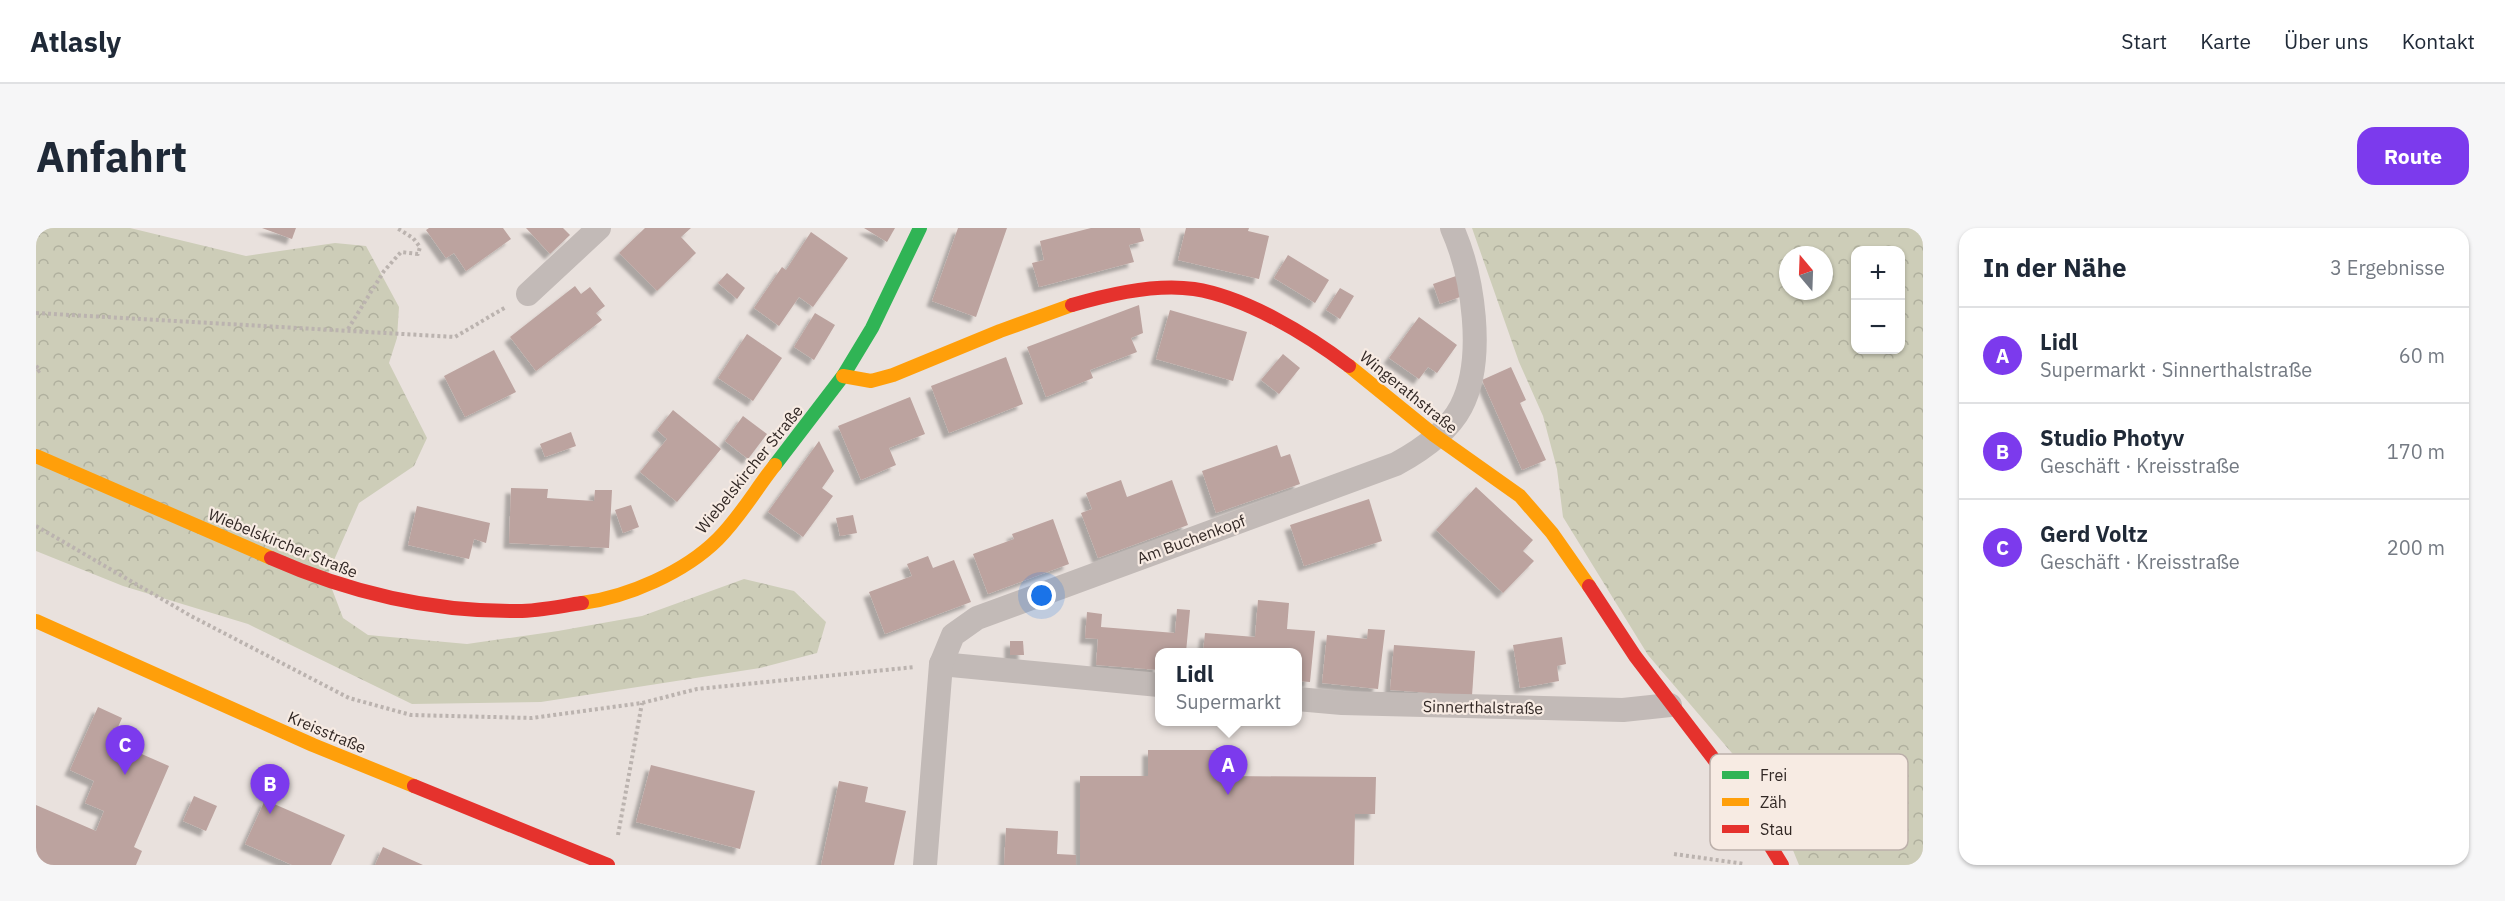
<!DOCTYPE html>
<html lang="de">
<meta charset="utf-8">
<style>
:root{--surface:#fff;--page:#f6f6f7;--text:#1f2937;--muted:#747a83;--line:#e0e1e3;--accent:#7c3aed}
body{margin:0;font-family:"IBM Plex Sans",sans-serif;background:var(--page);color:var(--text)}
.controls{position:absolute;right:18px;top:18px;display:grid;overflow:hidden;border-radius:12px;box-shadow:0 2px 4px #0004}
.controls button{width:54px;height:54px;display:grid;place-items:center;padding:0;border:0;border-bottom:2px solid var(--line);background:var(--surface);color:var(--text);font:30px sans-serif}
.compass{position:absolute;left:1743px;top:18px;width:54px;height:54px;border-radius:50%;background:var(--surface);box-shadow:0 2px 4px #0004;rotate:341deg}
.you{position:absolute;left:1006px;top:368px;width:21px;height:21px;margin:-15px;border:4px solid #fff;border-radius:50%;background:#1a73e8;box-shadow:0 0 0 9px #1a73e833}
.badge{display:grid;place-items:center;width:39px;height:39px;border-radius:50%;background:var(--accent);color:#fff;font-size:20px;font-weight:700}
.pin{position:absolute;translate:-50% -50px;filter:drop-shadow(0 2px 3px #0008)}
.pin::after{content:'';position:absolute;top:32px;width:21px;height:18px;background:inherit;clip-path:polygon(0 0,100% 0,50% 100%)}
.popup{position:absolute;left:1119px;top:420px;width:147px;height:78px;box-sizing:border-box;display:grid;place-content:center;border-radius:12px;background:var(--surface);filter:drop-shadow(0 2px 4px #0005);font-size:20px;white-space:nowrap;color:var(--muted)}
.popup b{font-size:22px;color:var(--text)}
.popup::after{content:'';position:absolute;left:50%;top:100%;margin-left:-12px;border:12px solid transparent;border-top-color:var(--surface)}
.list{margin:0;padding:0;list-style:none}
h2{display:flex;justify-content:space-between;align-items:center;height:78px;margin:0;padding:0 24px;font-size:26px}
h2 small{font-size:20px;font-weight:400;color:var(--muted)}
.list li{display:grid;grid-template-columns:39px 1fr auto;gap:18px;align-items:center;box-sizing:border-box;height:96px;padding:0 24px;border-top:2px solid var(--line)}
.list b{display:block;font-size:22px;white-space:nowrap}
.list p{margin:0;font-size:20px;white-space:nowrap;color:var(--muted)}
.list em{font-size:20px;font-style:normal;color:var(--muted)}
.map{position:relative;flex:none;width:1887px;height:637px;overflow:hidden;border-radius:18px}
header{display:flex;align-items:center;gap:36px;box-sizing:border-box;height:84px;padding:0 30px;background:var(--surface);border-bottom:2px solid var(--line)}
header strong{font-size:28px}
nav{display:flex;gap:33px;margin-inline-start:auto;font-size:21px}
.intro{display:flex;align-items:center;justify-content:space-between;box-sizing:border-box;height:144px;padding:0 36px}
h1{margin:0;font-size:42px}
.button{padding:15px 27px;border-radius:18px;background:var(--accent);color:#fff;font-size:21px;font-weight:700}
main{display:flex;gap:36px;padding:0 36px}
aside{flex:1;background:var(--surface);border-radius:18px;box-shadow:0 2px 4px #0004}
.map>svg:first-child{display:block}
.forest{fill:url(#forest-crowns);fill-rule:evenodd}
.building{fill:#bca39f;filter:url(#shadow)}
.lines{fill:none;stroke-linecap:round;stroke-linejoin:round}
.path{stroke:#bbb3af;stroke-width:4;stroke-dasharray:3 3;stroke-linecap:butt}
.street{stroke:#c2bab7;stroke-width:24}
.fast{stroke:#30b455;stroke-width:14}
.slow{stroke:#ff9f0a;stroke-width:14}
.jam{stroke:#e5322d;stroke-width:14}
.labels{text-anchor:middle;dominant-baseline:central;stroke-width:4.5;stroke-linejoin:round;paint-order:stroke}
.street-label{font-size:16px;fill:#322825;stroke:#f7ebe3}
.key{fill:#f7ebe3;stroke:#bcb0aa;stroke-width:1.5}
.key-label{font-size:16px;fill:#322825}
</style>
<header>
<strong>Atlasly</strong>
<nav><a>Start</a><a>Karte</a><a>Über uns</a><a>Kontakt</a></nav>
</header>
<div class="intro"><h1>Anfahrt</h1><a class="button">Route</a></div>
<main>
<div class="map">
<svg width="1887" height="637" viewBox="0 0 1887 637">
<defs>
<pattern id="forest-crowns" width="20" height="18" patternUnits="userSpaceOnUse" patternTransform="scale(1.5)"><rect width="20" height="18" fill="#cdcdb8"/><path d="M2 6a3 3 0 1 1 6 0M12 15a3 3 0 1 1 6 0" fill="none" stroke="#b0b09e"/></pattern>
<filter id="shadow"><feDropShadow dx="-5.5" dy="5.5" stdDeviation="1.5" flood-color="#0004"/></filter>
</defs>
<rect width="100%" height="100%" fill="#e9e1dd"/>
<g class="forest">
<path d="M0,0H94L210,28L299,15L330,18L363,79L361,110L353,135L391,210L378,238L323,275L291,348L307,390L332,407L431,416L522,403L606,388L708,351L758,363L790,394L781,425L724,440L505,474L376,476L212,396L87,358L0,323Z"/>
<path d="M1436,0H1887V637H1763L1737,573L1612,427L1527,289L1521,241L1507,188L1483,134ZM1820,22H1864V122H1820ZM1752,27H1788V63H1752Z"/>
</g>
<g class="building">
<path d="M226,0H260L256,11Z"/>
<path d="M393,0H467L475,11L430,43L418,25L410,30L390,2Z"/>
<path d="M490,0H527L534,7L514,26Z"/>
<path d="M609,0H655L645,9L660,25L621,63L583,25Z"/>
<path d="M828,0H859L851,14Z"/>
<path d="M922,0H971L940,89L896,73Z"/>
<path d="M1055,0H1104L1108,13L1093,17L1098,34L1003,59L996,35L1008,32L1004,13Z"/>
<path d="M1150,0H1213L1212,3L1233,8L1223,51L1142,32Z"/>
<path d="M775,4L812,30L777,79L763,69L743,98L718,80L746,39L750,42Z"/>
<path d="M1252,27L1293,52L1279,75L1238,50Z"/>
<path d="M691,45L709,60L701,71L682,55Z"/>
<path d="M1420,48L1427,68L1404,76L1397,56Z"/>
<path d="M539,58L545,66L554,59L569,78L560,85L566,92L500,143L474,109Z"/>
<path d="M1304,60L1318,68L1304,91L1290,82Z"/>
<path d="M1103,77L1107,105L1095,110L1101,124L1054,142L1057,150L1010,169L991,119Z"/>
<path d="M1134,82L1211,104L1197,153L1120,131Z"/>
<path d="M779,85L799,97L778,132L758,119Z"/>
<path d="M1383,89L1421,117L1401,145L1392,139L1383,151L1353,130Z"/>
<path d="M711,106L746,130L717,173L682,150Z"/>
<path d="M458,122L480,164L429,189L408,148Z"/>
<path d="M1247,126L1264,140L1243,166L1225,152Z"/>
<path d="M970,129L987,176L913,205L895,158Z"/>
<path d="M1475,139L1490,172L1484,175L1510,232L1486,242L1446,152Z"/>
<path d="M874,169L889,206L853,220L860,237L825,252L802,198Z"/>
<path d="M637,182L685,221L641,274L604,244L631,211L621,202Z"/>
<path d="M707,188L731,206L712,231L689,213Z"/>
<path d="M535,204L540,218L509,229L504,216Z"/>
<path d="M783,213L798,243L786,260L797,268L767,309L732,284Z"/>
<path d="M1241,217L1245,229L1254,226L1264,256L1180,285L1166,243Z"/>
<path d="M1085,252L1091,269L1136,252L1152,297L1062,330L1045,285L1056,281L1050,265Z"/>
<path d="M1440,259L1497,312L1487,323L1498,333L1467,365L1400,302Z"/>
<path d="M475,260L512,261L511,270L558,273L559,262H576L573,320L473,315Z"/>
<path d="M1333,271L1346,313L1268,338L1254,297Z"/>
<path d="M595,277L603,299L587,305L579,282Z"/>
<path d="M381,278L454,295L450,315L438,311L433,331L372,317Z"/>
<path d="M817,287L821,305L804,308L800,290Z"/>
<path d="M1017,291L1033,336L952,366L937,326L978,311L976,306Z"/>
<path d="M892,328L897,340L918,332L935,374L849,406L833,364L876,348L871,336Z"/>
<path d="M1222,372L1253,375L1251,401L1279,403L1274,454L1261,453V424H1167L1169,405L1219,409Z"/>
<path d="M1141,381L1154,382L1150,424H1123V442L1060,437L1062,411L1049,410L1051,384L1066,386L1065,399L1139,405Z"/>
<path d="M1332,401L1349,402L1342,461L1286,455L1291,407L1331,411Z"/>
<path d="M1526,409L1530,436L1521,438L1523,453L1484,460L1477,417Z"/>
<path d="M974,413H987L988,427H974Z"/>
<path d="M1358,417L1439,423L1436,468L1354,462Z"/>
<path d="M62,479L86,490L76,513L133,538L98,619L106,623L100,637H0V577L60,603L68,583L49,575L58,553L34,542Z"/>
<path d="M1112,522H1185V548L1340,549L1339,586H1319L1318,637H1044V548H1112Z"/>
<path d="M615,537L719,563L704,621L600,594Z"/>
<path d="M803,553L832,559L829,574L870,583L858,637H785Z"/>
<path d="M158,568L181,578L170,603L147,593Z"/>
<path d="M229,572L309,607L295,637H256L209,616Z"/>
<path d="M970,600L1022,603L1021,626L1040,627V637H968Z"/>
<path d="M347,619L387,637H339Z"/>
</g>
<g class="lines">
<g class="path">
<path d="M0,85L419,109L470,79"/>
<path d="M312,101L348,43L365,24L382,26L384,19L377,10L361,0"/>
<path d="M0,138L4,142L0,145"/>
<path d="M0,298L155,388L313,470L375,487L496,490L606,475L661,461L879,439"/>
<path d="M582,607L606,475"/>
<path d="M1638,626L1709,636"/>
</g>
<g class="street">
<path d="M492,66L563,0"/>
<path d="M905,436L1123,457"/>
<path d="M1261,471L1306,475L1587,482L1634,477"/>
<path d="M889,637L905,436L917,407L941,390L1360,236C1384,223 1412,204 1425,179C1450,131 1437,47 1416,0"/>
</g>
<path class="fast" d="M739,237L807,148L836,100L884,0"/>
<g class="slow">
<path d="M1313,138L1398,207L1484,268L1516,305L1553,358"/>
<path d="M807,148L835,153L857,147L964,103L1036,77"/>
<path d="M0,228L235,330"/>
<path d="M546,375C592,369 649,344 682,311C704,289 720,261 739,237"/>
<path d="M0,393L277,517L378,558"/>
</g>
<g class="jam">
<path d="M1036,77C1073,66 1119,55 1158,61C1210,69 1272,107 1313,138"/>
<path d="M235,330C314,365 395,384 482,383C503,383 525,378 546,375"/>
<path d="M1553,358L1599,428L1696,555L1746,637"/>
<path d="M378,558L572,637"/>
</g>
</g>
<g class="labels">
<g class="street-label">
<text transform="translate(1373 164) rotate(39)">Wingerathstraße</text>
<text transform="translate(713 241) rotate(-51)">Wiebelskircher Straße</text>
<text transform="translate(1155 311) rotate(-20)">Am Buchenkopf</text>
<text transform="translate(247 315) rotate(22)">Wiebelskircher Straße</text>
<text transform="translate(1447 479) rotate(1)">Sinnerthalstraße</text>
<text transform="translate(291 504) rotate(23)">Kreisstraße</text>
</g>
</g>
<rect x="1674" y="526" width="198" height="96" rx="9" class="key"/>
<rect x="1686" y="543" width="27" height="8" fill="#30b455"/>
<rect x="1686" y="570" width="27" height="8" fill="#ff9f0a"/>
<rect x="1686" y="597" width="27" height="8" fill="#e5322d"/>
<g class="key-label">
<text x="1724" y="553">Frei</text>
<text x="1724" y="580">Zäh</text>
<text x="1724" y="607">Stau</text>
</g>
</svg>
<div class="controls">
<button>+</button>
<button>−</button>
</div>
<svg class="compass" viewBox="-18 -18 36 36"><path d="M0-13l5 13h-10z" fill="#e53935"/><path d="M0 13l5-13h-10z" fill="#747a83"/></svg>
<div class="you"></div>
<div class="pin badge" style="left:1192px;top:567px">A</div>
<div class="popup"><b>Lidl</b>Supermarkt</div>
<div class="pin badge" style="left:234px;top:586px">B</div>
<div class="pin badge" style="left:89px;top:547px">C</div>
</div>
<aside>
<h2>In der Nähe<small>3 Ergebnisse</small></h2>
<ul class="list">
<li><span class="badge">A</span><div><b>Lidl</b><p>Supermarkt · Sinnerthalstraße</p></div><em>60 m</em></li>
<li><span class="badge">B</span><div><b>Studio Photyv</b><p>Geschäft · Kreisstraße</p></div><em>170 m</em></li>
<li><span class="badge">C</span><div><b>Gerd Voltz</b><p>Geschäft · Kreisstraße</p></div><em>200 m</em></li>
</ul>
</aside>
</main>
